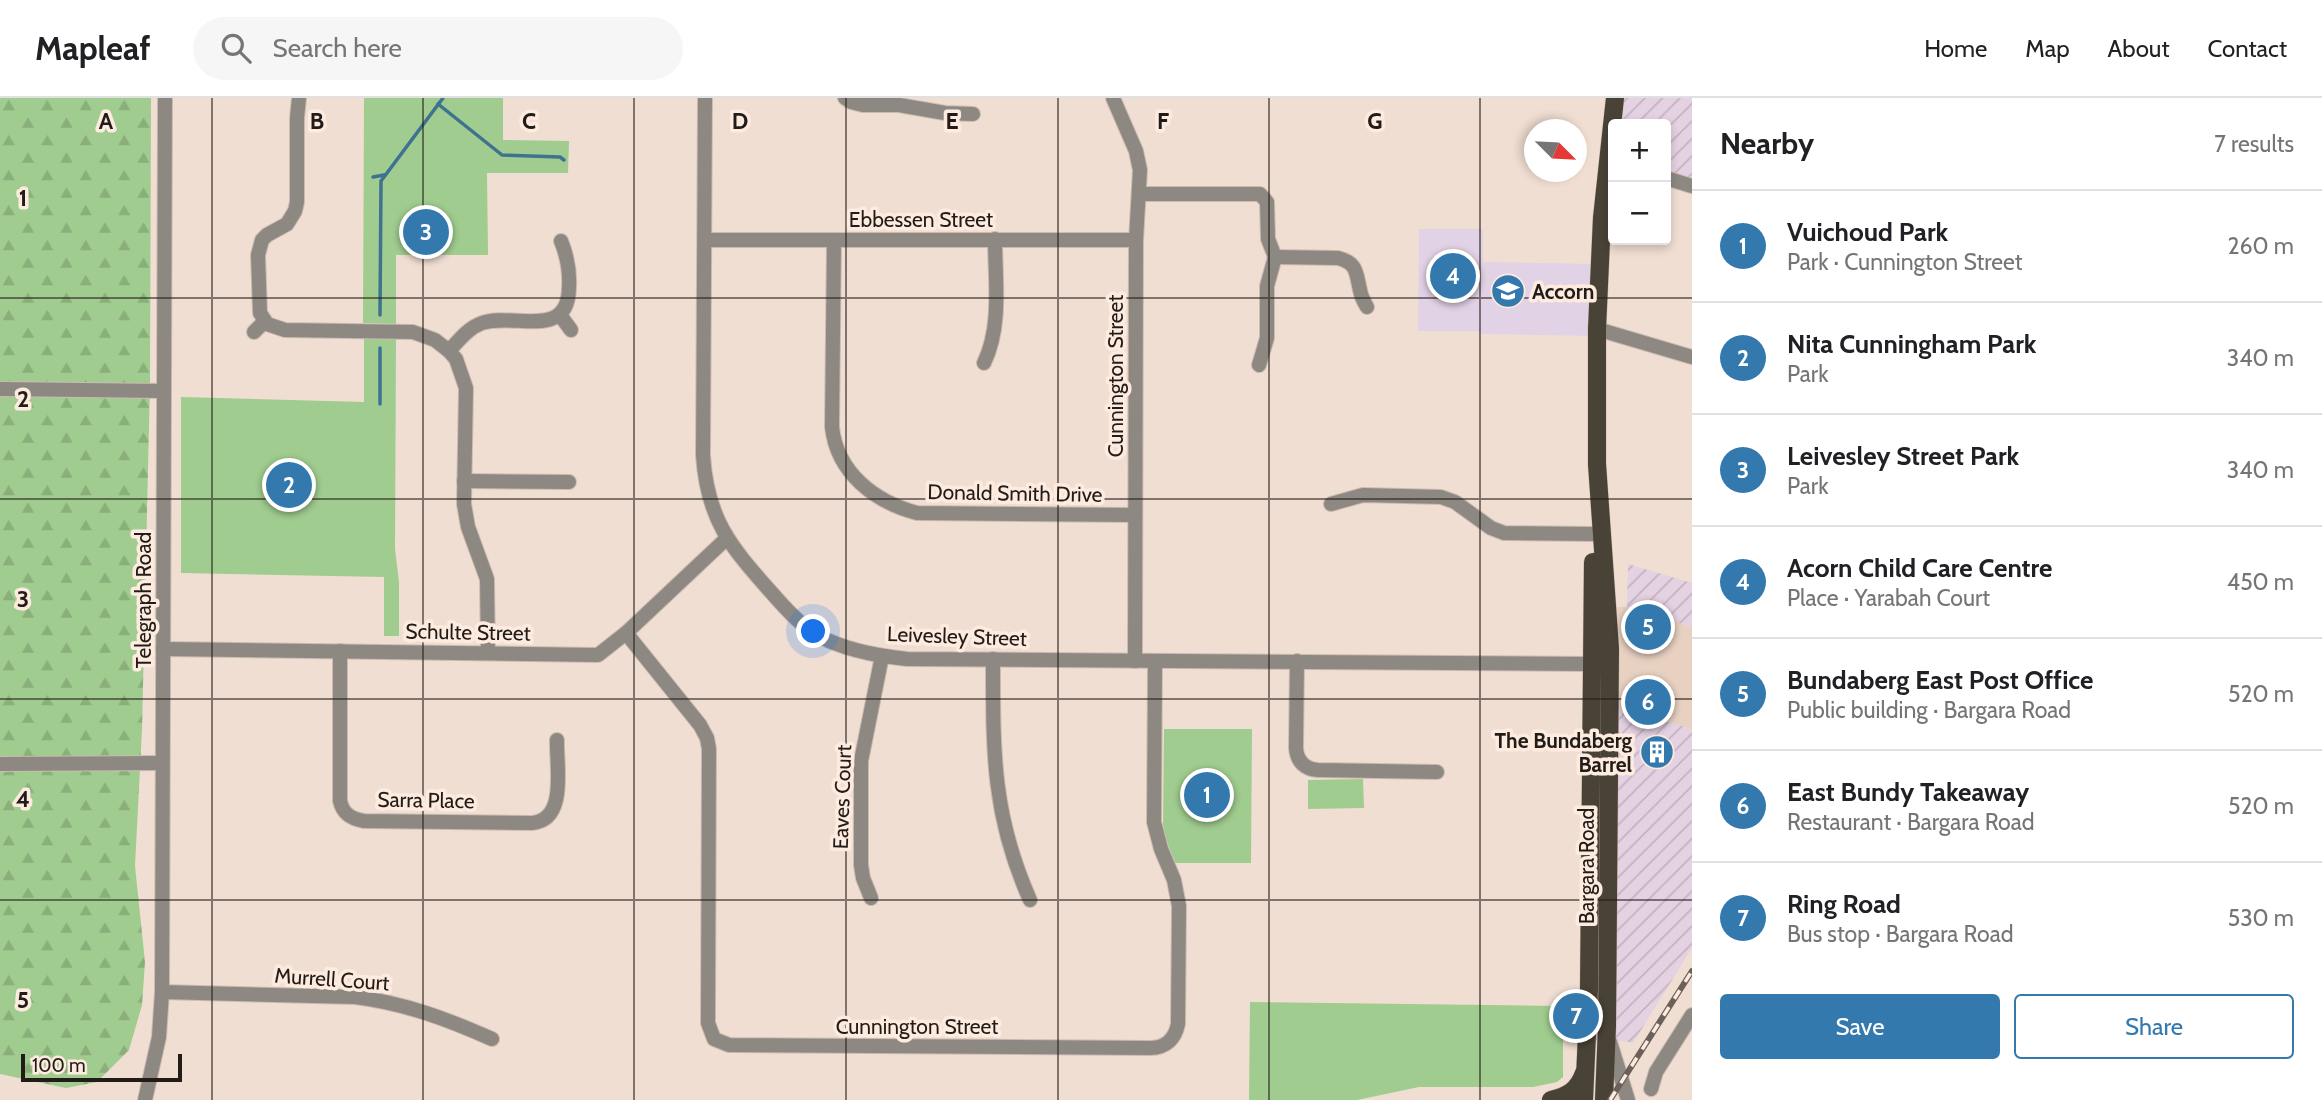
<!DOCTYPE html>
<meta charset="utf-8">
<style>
:root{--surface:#fff;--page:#f6f6f6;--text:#202124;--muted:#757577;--line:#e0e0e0;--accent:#3379ae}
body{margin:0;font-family:Cabin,sans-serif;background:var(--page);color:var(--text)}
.controls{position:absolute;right:21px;top:21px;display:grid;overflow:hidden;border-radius:7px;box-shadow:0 4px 10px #0003}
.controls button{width:63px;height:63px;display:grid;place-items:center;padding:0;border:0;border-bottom:2px solid var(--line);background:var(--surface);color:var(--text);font:35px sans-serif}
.compass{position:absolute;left:1524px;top:21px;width:63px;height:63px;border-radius:50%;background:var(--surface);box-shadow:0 4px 10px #0003;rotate:114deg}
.scale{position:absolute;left:21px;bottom:18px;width:161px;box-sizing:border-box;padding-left:7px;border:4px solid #221c18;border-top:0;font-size:19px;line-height:24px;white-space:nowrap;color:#221c18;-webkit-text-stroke:5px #fdebdf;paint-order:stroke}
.you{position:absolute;left:814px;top:534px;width:24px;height:24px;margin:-18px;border:5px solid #fff;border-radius:50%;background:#1a73e8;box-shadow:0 0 0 10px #1a73e833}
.badge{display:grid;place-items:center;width:46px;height:46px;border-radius:50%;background:var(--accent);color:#fff;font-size:23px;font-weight:700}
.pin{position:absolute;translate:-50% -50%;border:4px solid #fff;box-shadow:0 2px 7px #0006}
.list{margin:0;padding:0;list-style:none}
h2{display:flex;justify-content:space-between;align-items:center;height:91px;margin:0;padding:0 28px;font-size:30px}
h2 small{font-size:23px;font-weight:400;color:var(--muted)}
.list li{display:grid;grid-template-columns:46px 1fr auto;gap:21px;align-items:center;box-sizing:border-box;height:112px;padding:0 28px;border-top:2px solid var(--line)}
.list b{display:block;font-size:26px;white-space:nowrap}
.list p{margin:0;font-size:23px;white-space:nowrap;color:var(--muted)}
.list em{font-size:23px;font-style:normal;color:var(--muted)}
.actions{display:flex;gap:14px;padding:21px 28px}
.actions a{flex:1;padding:16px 0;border:2px solid var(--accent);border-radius:7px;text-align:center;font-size:24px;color:var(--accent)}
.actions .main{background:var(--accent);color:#fff}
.icon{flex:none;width:38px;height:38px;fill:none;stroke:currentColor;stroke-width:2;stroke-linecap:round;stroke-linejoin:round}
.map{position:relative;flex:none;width:1692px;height:1002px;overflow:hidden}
header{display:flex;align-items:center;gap:42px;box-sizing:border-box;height:98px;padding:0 35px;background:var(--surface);border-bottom:2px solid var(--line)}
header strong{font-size:33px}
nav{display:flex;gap:38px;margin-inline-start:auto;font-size:24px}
.search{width:490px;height:63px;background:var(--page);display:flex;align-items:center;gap:18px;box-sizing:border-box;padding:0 24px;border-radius:38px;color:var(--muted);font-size:26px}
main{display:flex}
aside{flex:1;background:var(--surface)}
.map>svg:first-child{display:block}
.built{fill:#e9d1c1}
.industrial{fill:url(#industrial-furrows)}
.education{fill:#e2d2e5}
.green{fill:#a0cc8f}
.forest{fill:url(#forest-firs)}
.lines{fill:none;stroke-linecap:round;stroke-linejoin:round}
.stream{stroke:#3f7190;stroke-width:3.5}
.minor-casing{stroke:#cbbbb1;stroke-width:16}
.major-casing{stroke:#cbbbb1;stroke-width:19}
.minor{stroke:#8d8982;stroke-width:14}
.major{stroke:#494236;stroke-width:18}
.rail-casing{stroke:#6b615a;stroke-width:6}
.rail{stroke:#fdebdf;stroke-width:3.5;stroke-dasharray:10;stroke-linecap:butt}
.grid{fill:none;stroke:#221c18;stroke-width:2;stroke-opacity:0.55}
.labels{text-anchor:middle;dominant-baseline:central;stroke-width:7;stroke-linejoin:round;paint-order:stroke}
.street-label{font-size:21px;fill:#221c18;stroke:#fdebdf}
.poi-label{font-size:21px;font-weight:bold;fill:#221c18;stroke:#fdebdf;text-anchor:start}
.grid-label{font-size:23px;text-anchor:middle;font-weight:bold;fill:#221c18;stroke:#fdebdf;stroke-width:7;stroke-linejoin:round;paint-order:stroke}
</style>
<header>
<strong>Mapleaf</strong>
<div class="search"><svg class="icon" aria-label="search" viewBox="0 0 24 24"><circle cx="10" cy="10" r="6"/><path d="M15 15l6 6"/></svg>Search here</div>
<nav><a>Home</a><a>Map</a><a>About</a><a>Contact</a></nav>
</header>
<main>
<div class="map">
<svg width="1692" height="1002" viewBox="0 0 1692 1002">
<defs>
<pattern id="industrial-furrows" width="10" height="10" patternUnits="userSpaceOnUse" patternTransform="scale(1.75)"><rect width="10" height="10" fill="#e4d1e2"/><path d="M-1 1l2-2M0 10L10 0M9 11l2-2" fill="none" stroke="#c3b3c1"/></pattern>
<pattern id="forest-firs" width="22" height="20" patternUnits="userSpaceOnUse" patternTransform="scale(1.75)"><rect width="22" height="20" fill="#a0cc8f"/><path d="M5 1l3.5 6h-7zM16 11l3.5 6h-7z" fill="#8aaf7b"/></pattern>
</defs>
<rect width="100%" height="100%" fill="#f0ded2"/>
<path class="built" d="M1602,509H1627L1692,529V631L1627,612L1601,611Z"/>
<g class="industrial">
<path d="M1614,0H1692V89L1666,81V26H1613Z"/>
<path d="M1628,466L1692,485V529L1627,509Z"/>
<path d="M1601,611L1627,612L1692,631V850L1633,945L1624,943H1595L1598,663Z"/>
</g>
<path class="education" d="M1419,131H1483V164L1598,166L1596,238L1481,236V233H1418Z"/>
<g class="green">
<path d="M364,0H503V42L569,43L568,75H487L488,157H396V226L363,225Z"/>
<path d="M364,240H396L395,451L399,484V538H384V479L181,475V299L364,304Z"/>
<path d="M1164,631H1252L1251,765H1175L1163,734Z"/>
<path d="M1363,681L1364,710L1308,711V682Z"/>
<path d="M1250,904L1563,908V979L1557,984L1533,989H1419L1357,1002H1249Z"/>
</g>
<path class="forest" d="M0,0H151L150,285L142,632L135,768L145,864L142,907L129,952L97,984L66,990L0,976Z"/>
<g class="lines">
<g class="stream">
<path d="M438,6L502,57L560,59L564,62"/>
<path d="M373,79L384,77"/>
<path d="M380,217L381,83L443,0"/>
<path d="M380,306V250"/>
</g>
<g class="minor-casing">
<g id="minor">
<path d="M299,0L297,20V104L295,113L287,126L267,137L262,142L258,157L260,215L267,226L285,232L413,234L435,242L449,253L456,261L466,290L464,406L468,429L487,481L488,555"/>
<path d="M705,0L703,357C707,421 730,448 771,494C785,510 800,527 819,538C845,552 878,558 907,561L1593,566"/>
<path d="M845,0L851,4L863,7H899L945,15L973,16"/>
<path d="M1113,0L1136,53L1140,72L1136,142L1135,563"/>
<path d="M1666,80L1692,88"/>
<path d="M1139,96H1260L1267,104L1268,141L1275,159"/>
<path d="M705,142H1136"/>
<path d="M834,142L832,329C837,375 875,404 917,415L1135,417"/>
<path d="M1275,159L1338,160C1358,165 1356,176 1360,192C1361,198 1364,204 1367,209"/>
<path d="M560,217L571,232"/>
<path d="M1597,231L1692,259"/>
<path d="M254,234L265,223"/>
<path d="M449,253C459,242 468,230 482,225C513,214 568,243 569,190C570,173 568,160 561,143"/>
<path d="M984,265C1002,228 995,182 995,141"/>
<path d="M1259,267L1267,240V188L1275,159"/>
<path d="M0,291L164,293"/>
<path d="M464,383L569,384"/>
<path d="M1331,406L1363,397L1441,399L1455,404L1491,430L1504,435L1593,436"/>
<path d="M626,535L700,627L707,640L709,651L708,925L714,941L729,947L1150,950C1166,950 1175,941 1178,926L1179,808L1174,782L1161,751L1154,724L1155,563"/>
<path d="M163,551L598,557L626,535L727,440"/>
<path d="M340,553V703C343,716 351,721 364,723L532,725C568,722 556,667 557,642"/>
<path d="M993,561C993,652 992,717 1030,802"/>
<path d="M1297,563L1296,650C1297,664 1305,671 1318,672L1437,674"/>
<path d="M0,666L162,665"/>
<path d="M871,800L863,780L861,767V663L882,558"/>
<path d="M162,894L355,899C404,905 447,921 492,941"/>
<path d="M1610,944L1628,1002"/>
<path d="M1651,991L1656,974L1692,917"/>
<path d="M145,1002L159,939L162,894L165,0"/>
</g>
</g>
<g class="major-casing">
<g id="major">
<path d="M1551,1002C1568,998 1578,992 1584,975"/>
<path d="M1584,1002L1589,891L1593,464"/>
<path d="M1604,1002L1607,928L1610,551L1597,366V231L1602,120L1615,0"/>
</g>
</g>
<use href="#minor" class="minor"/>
<use href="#major" class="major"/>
<g class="rail-casing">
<path id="rail" d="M1610,1002L1692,873"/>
</g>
<use href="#rail" class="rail"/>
</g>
<path class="grid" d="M212,0V1002M423,0V1002M634,0V1002M846,0V1002M1058,0V1002M1269,0V1002M1480,0V1002M0,200H1692M0,401H1692M0,601H1692M0,802H1692"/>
<defs>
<g id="school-disc" transform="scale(1.75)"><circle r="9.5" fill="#3379ae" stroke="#fdebdf"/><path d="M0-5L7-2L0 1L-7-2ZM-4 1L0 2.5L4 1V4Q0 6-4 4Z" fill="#fff"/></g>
<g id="building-disc" transform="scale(1.75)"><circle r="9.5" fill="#3379ae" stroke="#fdebdf"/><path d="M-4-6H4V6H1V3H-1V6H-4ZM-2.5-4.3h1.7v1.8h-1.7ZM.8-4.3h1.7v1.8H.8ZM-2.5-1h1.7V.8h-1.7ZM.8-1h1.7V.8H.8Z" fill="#fff"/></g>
</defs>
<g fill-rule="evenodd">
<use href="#school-disc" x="1508" y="193"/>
<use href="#building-disc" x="1657" y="654"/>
</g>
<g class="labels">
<g class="street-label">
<text x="921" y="121">Ebbessen Street</text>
<text transform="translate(1115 278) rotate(-90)">Cunnington Street</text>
<text transform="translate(1015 395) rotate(1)">Donald Smith Drive</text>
<text transform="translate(143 502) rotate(-90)">Telegraph Road</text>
<text transform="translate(468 534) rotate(1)">Schulte Street</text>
<text transform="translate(957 538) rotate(2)">Leivesley Street</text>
<text transform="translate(842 699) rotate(-88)">Eaves Court</text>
<text transform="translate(426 702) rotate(1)">Sarra Place</text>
<text transform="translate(1586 768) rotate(-90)">Bargara Road</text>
<text transform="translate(332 881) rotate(4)">Murrell Court</text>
<text x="917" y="928">Cunnington Street</text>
</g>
<g class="poi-label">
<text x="1532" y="193">Accorn</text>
<text x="1632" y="642" text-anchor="end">The Bundaberg<tspan x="1632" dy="24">Barrel</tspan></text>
</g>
</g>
<g class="grid-label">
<text x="106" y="31">A</text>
<text x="317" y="31">B</text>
<text x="529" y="31">C</text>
<text x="740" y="31">D</text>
<text x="952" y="31">E</text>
<text x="1163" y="31">F</text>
<text x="1375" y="31">G</text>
<text x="23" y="108">1</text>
<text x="23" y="309">2</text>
<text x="23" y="509">3</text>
<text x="23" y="709">4</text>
<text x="23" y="910">5</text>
</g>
</svg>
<div class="controls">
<button>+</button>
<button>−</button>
</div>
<svg class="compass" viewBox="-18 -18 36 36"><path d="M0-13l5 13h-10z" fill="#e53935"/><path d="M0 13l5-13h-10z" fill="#757577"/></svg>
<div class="scale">100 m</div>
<div class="you"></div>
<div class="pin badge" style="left:1207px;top:697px">1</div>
<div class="pin badge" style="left:289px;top:387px">2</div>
<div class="pin badge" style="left:426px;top:134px">3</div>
<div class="pin badge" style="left:1453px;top:178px">4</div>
<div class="pin badge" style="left:1648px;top:529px">5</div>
<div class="pin badge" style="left:1648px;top:604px">6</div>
<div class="pin badge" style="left:1576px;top:918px">7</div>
</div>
<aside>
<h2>Nearby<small>7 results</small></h2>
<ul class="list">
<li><span class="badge">1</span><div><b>Vuichoud Park</b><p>Park · Cunnington Street</p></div><em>260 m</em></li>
<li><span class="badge">2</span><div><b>Nita Cunningham Park</b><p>Park</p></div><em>340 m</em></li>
<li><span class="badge">3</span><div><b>Leivesley Street Park</b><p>Park</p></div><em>340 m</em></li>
<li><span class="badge">4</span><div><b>Acorn Child Care Centre</b><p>Place · Yarabah Court</p></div><em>450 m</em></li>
<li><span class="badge">5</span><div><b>Bundaberg East Post Office</b><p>Public building · Bargara Road</p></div><em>520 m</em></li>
<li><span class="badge">6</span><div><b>East Bundy Takeaway</b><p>Restaurant · Bargara Road</p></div><em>520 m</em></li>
<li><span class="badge">7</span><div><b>Ring Road</b><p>Bus stop · Bargara Road</p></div><em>530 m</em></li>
</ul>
<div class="actions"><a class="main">Save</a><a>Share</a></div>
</aside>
</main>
